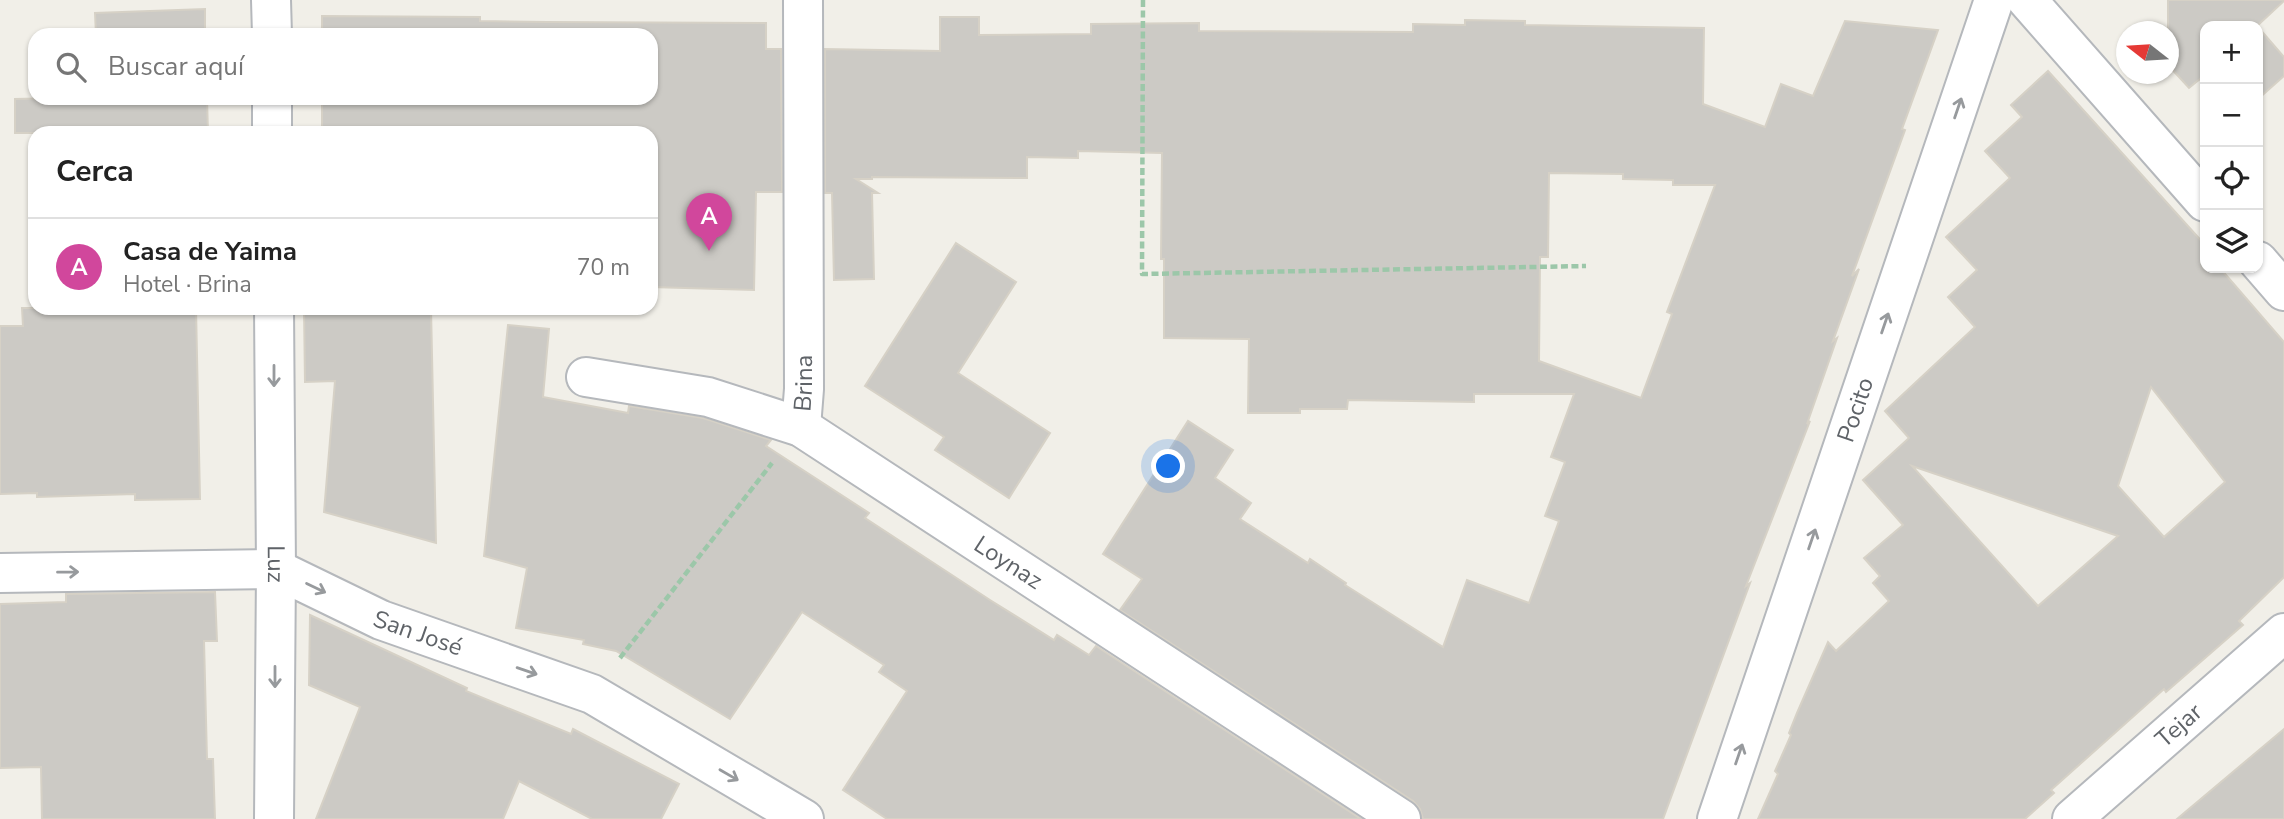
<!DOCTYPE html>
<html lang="es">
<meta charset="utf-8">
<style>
:root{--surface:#fff;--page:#f2f2f2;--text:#222;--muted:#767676;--line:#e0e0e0;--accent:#ea4335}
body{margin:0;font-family:"Nunito Sans",sans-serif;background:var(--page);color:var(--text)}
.controls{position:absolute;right:21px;top:21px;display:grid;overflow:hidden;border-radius:14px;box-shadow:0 2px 5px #0004}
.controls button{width:63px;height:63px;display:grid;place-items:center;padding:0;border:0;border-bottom:2px solid var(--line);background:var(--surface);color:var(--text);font:35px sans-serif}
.compass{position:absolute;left:2116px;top:21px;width:63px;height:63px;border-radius:50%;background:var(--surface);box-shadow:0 2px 5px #0004;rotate:287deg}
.you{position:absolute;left:1169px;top:467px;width:24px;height:24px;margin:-18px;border:5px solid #fff;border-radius:50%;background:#1a73e8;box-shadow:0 0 0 10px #1a73e833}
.badge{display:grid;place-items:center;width:46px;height:46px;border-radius:50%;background:var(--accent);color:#fff;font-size:23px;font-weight:700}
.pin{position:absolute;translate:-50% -58px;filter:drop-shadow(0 2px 4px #0008)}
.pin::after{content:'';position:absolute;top:37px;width:24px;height:21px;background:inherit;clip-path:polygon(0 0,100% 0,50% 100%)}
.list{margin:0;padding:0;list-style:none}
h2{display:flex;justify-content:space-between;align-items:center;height:91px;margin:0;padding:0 28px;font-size:30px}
h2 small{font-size:23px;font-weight:400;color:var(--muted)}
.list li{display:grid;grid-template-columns:46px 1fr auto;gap:21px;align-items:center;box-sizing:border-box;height:98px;padding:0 28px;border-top:2px solid var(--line)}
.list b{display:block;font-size:26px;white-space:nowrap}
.list p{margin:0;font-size:23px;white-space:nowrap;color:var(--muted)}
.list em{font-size:23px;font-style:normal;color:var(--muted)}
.icon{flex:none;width:38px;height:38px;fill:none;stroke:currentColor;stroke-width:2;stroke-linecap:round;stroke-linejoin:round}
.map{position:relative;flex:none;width:2284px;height:819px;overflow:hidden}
.search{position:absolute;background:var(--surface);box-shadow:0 2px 5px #0004;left:28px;top:28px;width:630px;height:77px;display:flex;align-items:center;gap:18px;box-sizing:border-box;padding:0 24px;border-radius:21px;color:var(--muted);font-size:26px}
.panel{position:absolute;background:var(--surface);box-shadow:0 2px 5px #0004;left:28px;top:126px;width:630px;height:189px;border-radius:21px}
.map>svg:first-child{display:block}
.building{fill:#cccac5;stroke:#d6d1c6;stroke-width:2;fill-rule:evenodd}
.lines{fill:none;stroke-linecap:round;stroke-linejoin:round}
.minor-casing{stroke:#b5b8bc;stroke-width:42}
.path{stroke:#9cc7a9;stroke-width:4.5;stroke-dasharray:7 3.5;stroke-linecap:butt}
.minor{stroke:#fff;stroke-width:38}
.oneway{stroke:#979a9d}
.labels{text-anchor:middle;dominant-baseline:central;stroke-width:6;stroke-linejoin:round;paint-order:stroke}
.street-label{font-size:24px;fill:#5f6368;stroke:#fff}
</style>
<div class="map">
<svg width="2284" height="819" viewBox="0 0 2284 819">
<rect width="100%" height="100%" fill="#f1efe8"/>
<g class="building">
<path d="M2168,0H2284V1L2257,26H2205V85L2200,79L2189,88L2168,65Z"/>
<path d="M205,9V35H96L95,13Z"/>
<path d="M322,16L480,17V21L547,22L766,23V49H781L782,192H756L754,290L651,287V133H322V98H651V35H322Z"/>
<path d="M940,17H979V35L1091,34V24L1199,23V31L1413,32V24L1465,25V20L1525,21V25L1704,28L1703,104L1765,127L1781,84L1813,96L1845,21L1938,30L1902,129L1905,130L1852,276L1859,269L1833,341L1837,338L1807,424L1810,421L1746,586L1750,583L1663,819H1423L1420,809L1413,801L1120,610L1142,579L1103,554L1188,421L1233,450L1215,478L1251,503L1240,519L1308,563L1310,559L1346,583L1345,585L1443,647L1467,580L1529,603L1559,521L1545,516L1565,462L1551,457L1574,394H1474V402L1348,400L1347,409H1300V413H1248L1249,339L1164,338V259H1161L1162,153L1078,151V158L1027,157V178L872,177V179H856L878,193H872L874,279L834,280L832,193H825V49L940,51ZM1549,173L1623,174V179L1673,180V185H1715L1667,312L1672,314L1641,398L1539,361L1540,257H1548Z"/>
<path d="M2258,27L2284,57V76L2258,99Z"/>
<path d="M2048,71L2205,245V268H2220L2284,342V577L2239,621L2243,625L2166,692L2164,689L2051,790L2054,793L2025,819H1758L1778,774L1775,771L1791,735L1789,733L1797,713L1828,642L1836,651L1889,601L1873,583L1880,576L1864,558L1903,525L1863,480L1909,438L1885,411L1975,327L1948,297L1977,270L1946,237L2010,178L1985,151L2022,117L2011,105ZM2151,387L2225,482L2164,537L2118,486ZM1912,466L2118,536L2038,606Z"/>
<path d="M61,98H207L208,133H15V99Z"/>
<path d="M956,243L1016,282L958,373L1050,433L1009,498L935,450L944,437L865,386Z"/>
<path d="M22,308H196L200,499L135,500V494L37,497V493L0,494V326H23Z"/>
<path d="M304,308H431L436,543L324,512L335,381L305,382Z"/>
<path d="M508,325L549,329L543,397L628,413L629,406L703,418L771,440L766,446L869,513L865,518L990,600L1054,640L1057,635L1089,655L1096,646L1361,819H887L843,790L907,691L879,672L884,665L802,612L730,719L616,651L583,644L584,640L516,628L527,568L484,556Z"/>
<path d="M215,592L217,641H204L207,759H213L215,819H42L41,767L0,768V604L66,602V594Z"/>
<path d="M310,615L467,688L466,691L571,734L573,729L679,784L661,819H592L519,781L503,819H316L360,707L309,685Z"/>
<path d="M2284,729V819H2177Z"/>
</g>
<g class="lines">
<g class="minor-casing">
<g id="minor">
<path d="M271,0L272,35"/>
<path d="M2027,0L2205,202"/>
<path d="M272,98V133"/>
<path d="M2258,261L2284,291"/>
<path id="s1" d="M274,308L276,569L274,819"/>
<path id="s2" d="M586,377L708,397L801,427L1401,819"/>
<path id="s3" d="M801,427L804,389L803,0"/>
<path id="s4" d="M0,573L276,569L381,620L592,694L804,819"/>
<path id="s5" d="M1717,819L1994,0"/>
<path id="s6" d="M2072,819L2284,633"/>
</g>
</g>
<g class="path">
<path d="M1143,0L1142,274L1586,266"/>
<path d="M620,658L772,463"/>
</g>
<use href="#minor" class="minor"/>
</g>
<defs><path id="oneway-shaft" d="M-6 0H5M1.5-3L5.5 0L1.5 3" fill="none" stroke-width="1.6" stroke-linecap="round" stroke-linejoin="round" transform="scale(1.75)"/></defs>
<g class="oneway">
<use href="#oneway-shaft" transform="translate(1958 108) rotate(-71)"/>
<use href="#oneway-shaft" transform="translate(1885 323) rotate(-71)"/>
<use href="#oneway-shaft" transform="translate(274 376) rotate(90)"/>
<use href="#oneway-shaft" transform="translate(1812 539) rotate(-71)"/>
<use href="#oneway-shaft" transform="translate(68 572) rotate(-1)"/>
<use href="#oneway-shaft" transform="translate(316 588) rotate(26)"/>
<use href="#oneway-shaft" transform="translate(527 671) rotate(19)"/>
<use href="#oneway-shaft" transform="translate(275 677) rotate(90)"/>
<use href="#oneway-shaft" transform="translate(1739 754) rotate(-71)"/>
<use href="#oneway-shaft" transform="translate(729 775) rotate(30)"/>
</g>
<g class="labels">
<g class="street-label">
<text stroke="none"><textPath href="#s3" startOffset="44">Brina</textPath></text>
<text stroke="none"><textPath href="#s5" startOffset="432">Pocito</textPath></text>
<text stroke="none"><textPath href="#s1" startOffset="256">Luz</textPath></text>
<text stroke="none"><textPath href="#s2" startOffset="469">Loynaz</textPath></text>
<text stroke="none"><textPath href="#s4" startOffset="432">San José</textPath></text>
<text stroke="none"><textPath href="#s6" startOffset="142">Tejar</textPath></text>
</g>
</g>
</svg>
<div class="controls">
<button>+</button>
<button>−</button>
<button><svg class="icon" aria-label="locate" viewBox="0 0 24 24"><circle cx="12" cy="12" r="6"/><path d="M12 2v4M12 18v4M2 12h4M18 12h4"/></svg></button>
<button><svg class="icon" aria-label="layers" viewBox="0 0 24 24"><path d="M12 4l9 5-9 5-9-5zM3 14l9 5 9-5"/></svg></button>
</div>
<svg class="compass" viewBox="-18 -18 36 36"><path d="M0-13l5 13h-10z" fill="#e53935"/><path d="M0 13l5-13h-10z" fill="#767676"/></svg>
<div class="you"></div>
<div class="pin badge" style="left:709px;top:251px;background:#d1479c">A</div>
<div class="search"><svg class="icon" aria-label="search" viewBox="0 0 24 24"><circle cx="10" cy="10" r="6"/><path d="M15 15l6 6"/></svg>Buscar aquí</div>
<section class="panel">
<h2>Cerca<small></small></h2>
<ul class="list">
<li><span class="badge" style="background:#d1479c">A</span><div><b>Casa de Yaima</b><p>Hotel · Brina</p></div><em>70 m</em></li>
</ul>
</section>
</div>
